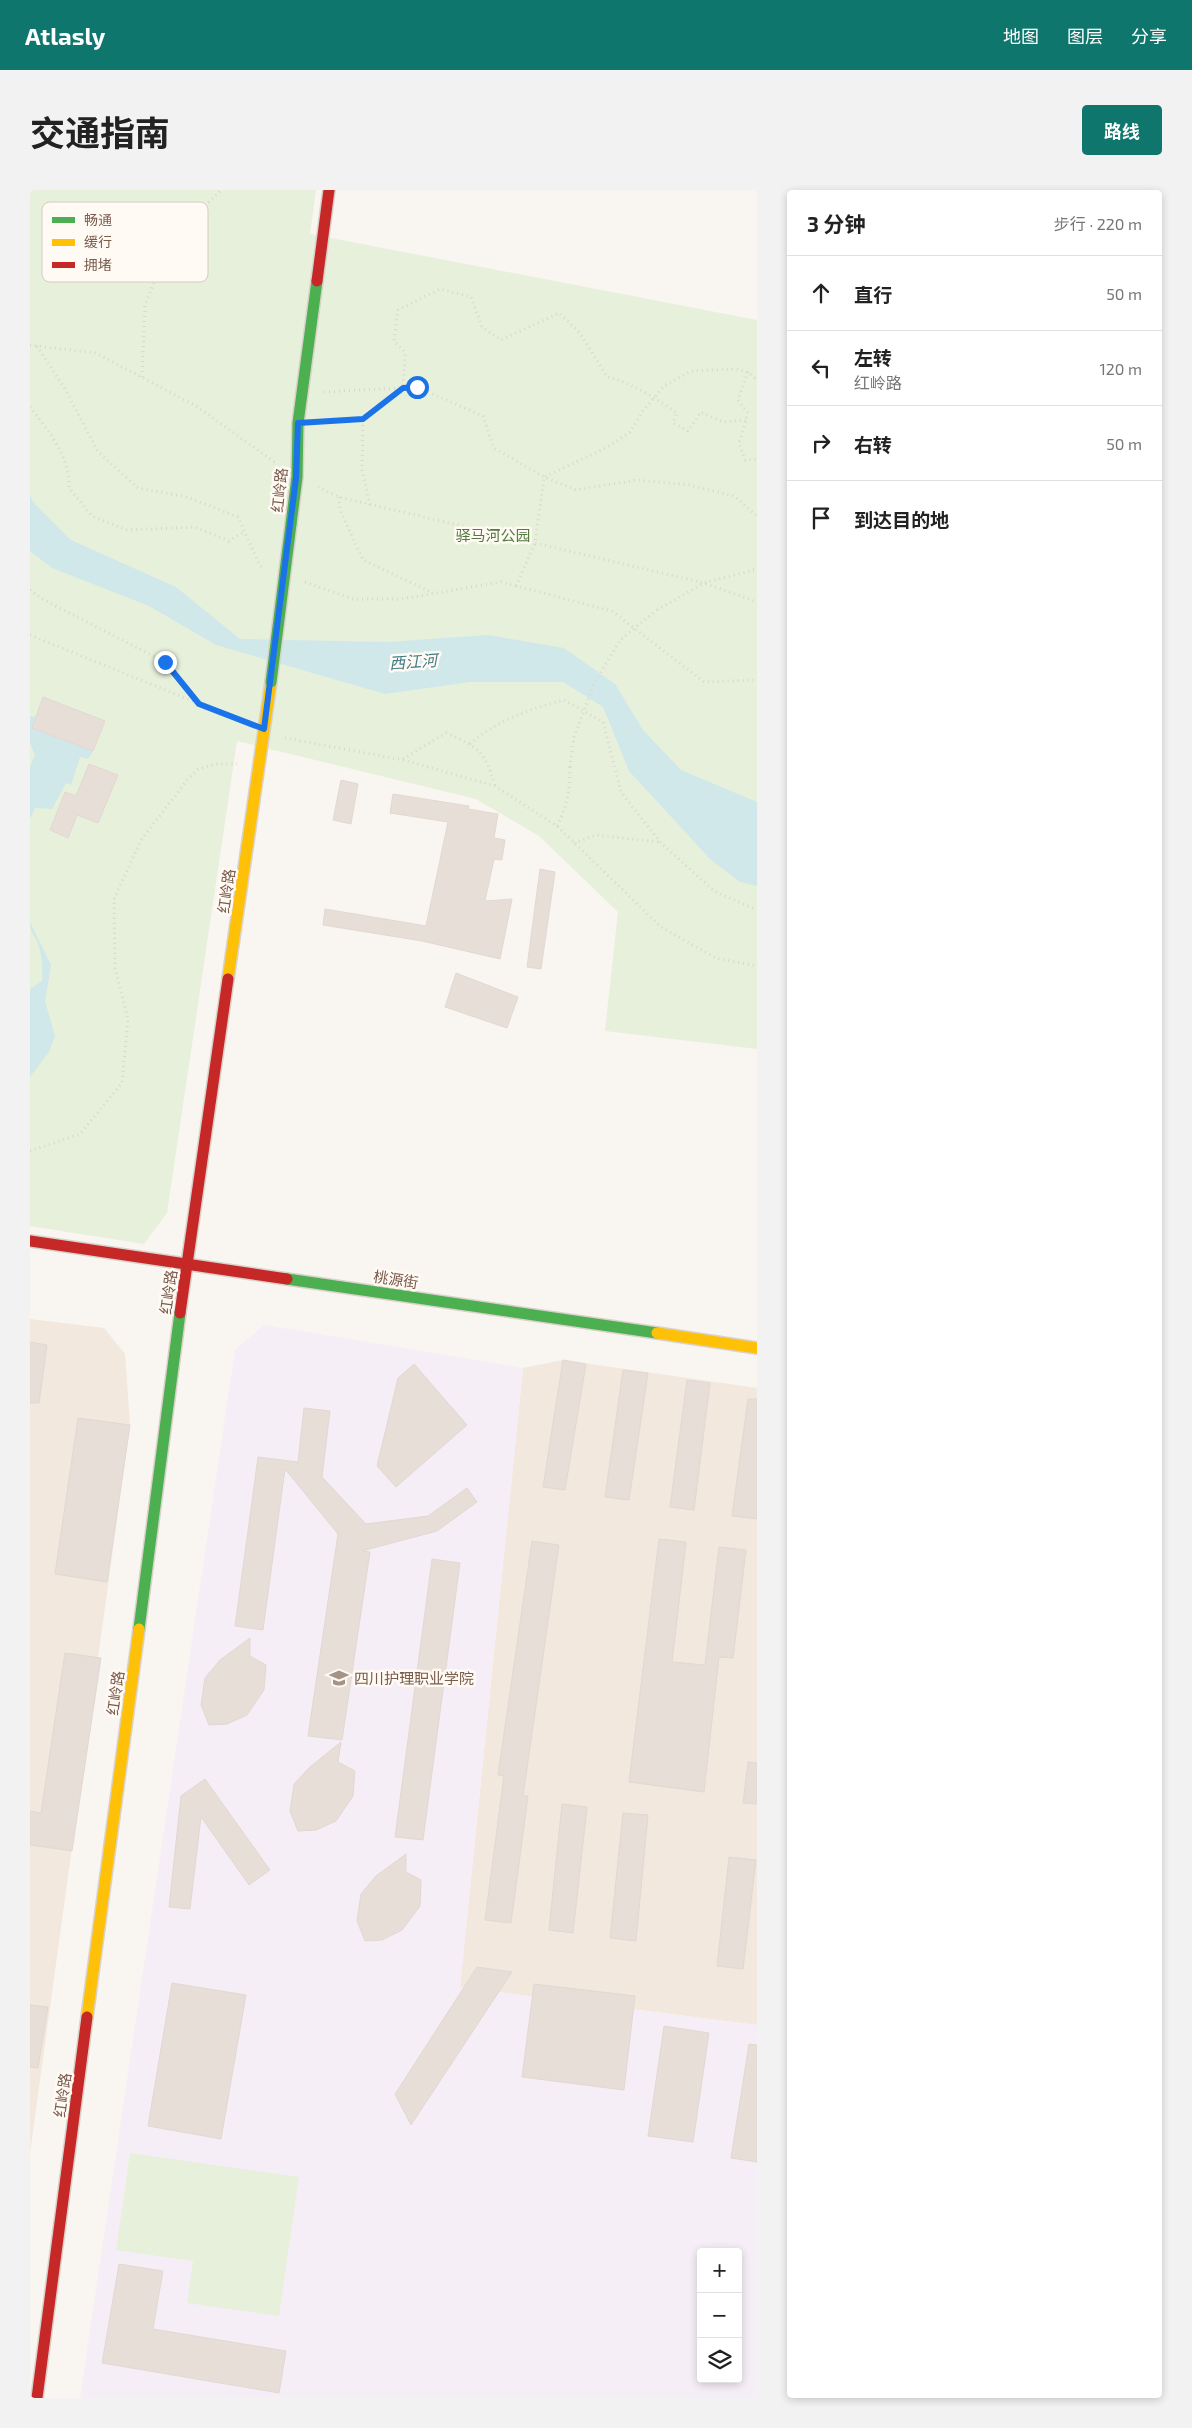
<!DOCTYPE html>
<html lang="zh">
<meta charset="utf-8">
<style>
:root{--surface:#fff;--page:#f2f2f2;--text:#222;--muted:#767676;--line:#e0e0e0;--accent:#0f766e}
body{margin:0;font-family:"Exo 2","Noto Sans SC",sans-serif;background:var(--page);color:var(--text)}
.controls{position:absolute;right:15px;bottom:15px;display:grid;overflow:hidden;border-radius:5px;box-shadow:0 2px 8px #0003}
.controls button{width:45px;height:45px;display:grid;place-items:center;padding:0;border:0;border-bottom:1px solid var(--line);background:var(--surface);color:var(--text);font:25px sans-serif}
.stop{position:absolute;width:15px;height:15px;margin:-11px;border:4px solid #1a73e8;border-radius:50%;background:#fff}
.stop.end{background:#1a73e8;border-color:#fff;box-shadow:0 1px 5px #0008}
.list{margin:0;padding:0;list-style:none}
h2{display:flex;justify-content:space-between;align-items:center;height:65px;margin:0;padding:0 20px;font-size:21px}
h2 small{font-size:16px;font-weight:400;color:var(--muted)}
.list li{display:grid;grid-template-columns:32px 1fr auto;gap:15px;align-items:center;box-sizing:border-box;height:75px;padding:0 20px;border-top:1px solid var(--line)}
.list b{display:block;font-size:19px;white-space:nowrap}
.list p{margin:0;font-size:16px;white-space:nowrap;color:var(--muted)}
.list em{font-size:16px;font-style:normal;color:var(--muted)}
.icon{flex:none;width:28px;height:28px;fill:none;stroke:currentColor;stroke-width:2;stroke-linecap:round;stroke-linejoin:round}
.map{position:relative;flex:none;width:727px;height:2208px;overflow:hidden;border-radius:5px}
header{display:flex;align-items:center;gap:30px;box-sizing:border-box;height:70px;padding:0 25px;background:var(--accent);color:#fff}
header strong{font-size:24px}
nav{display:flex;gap:28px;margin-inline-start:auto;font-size:18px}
.intro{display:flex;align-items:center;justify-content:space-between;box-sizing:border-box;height:120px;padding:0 30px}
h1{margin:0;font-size:35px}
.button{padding:12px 22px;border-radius:5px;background:var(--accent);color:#fff;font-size:18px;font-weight:700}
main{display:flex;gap:30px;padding:0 30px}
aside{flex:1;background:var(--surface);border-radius:5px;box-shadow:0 2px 8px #0003}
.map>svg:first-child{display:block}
.residential{fill:#f2e8de}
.education{fill:#f6eef6;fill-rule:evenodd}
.green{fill:#e7f0db}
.water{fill:#d0e8ea}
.building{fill:#e6ded7;stroke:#e2d8d2}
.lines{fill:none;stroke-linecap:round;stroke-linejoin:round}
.fast-casing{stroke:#d9d2cb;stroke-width:14}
.slow-casing{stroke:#d9d2cb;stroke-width:14}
.jam-casing{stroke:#d9d2cb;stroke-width:14}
.path{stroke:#dcd5d0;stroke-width:3;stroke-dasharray:1 4;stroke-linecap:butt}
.fast{stroke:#4caf50;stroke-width:11}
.slow{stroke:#ffc107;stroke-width:11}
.jam{stroke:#c62828;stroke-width:11}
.fast-bridge-casing{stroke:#d9d2cb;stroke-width:14;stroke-linecap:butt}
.path-bridge{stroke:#dcd5d0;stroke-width:3;stroke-dasharray:1 4;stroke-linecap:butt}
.fast-bridge{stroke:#4caf50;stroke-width:11}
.route{stroke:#1a73e8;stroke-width:6}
.labels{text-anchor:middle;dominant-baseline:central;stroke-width:5;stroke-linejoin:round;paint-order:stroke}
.street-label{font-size:15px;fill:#7a5c4d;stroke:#fffaf3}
.park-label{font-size:15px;fill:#537a41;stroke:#fffaf3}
.poi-label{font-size:15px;fill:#7a5c4d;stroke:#fffaf3;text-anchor:start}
.water-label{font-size:16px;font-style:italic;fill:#437c86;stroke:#fffaf3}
.key{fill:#fffaf3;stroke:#d7cbc1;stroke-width:1}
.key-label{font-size:14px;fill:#7a5c4d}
</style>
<header>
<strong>Atlasly</strong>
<nav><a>地图</a><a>图层</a><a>分享</a></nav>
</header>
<div class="intro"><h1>交通指南</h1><a class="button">路线</a></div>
<main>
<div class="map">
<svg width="727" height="2208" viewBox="0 0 727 2208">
<rect width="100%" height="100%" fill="#f9f5f0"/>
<g class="residential">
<path d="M0,1129L74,1138L95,1164L100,1235L0,1963Z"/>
<path d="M533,1170L727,1198V1835L430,1797L493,1178Z"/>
</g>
<path class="education" d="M234,1135L493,1178L430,1797L727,1835V2208H50L205,1160ZM671,2062H708V2189H671Z"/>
<g class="green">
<path d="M0,0H286L280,44L727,130V859L575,841L588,722L509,646L446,609L207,551L137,1023L114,1054L0,1036Z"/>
<path d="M100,1963L269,1987L249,2126L157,2113L163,2071L86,2060Z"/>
</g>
<g class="water">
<path d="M0,305L3,312L41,350L146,397L210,449L357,452L458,445L534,458L585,494L613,540L651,580L727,612V696L710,692L680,669L599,581L573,517L533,492H440L355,504L186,455L119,416L22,378L0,361Z"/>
<path d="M0,526L6,527L2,538L63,561L58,569L50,567L41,595L36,593L22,619L5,618L0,629V577L5,565L0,553Z"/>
<path d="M0,732L21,775L15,811L25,846L19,862L0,887V799L12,791C13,777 12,764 7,751C3,744 0,741 0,732Z"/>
</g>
<g class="building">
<path d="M13,507L75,531L63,561L2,538Z"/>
<path d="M59,574L88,585L68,633L47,625L38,648L20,640L35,602L46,606Z"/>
<path d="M311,590L328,594L321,634L303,630Z"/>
<path d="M363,604L439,616L438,619L468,624L464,648L475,650L472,670L464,669L455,711L482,709L470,769L392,751L293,735L295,719L396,736L418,632L360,623Z"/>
<path d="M510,679L525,682L511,779L497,777Z"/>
<path d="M426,783L488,807L477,838L415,817Z"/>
<path d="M0,1152L17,1155L9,1213H0Z"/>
<path d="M533,1170L556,1174L535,1300L513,1297Z"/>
<path d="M384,1174L437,1235L366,1297L347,1276L368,1188Z"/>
<path d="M593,1180L618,1183L599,1310L575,1307Z"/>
<path d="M657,1190L680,1193L664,1320L640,1317Z"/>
<path d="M718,1209H727V1329L702,1326Z"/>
<path d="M274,1218L300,1221L292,1287L336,1334L398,1326L437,1298L447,1312L407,1341L332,1361L340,1362L312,1550L278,1546L308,1344L255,1279L233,1440L205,1436L228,1267L268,1272Z"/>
<path d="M48,1228L100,1235L77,1392L25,1384Z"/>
<path d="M629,1349L656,1352L642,1472L675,1475L689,1357L716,1360L703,1468L689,1467L674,1602L599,1592Z"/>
<path d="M502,1351L529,1355L493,1606H498L481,1733L455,1730L474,1586L468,1585Z"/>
<path d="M402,1369L430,1373L393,1650L365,1647Z"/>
<path d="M220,1448V1466L236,1475L234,1500L217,1525L197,1534L179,1535L171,1515L175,1488L190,1470Z"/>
<path d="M35,1463L71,1468L42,1661L0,1655V1621L11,1623Z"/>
<path d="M311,1552L308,1572L325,1581L323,1606L306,1631L286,1640L268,1641L260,1621L264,1594L280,1577Z"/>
<path d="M718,1572L727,1573V1614L713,1613Z"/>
<path d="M175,1589L240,1680L219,1695L171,1627L160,1719L139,1717L151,1606Z"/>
<path d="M532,1614L557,1617L543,1743L519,1740Z"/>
<path d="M593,1623L618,1625L606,1751L580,1748Z"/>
<path d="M376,1664V1682L391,1690L390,1716L372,1740L352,1750L335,1751L327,1731L331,1704L346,1686Z"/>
<path d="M699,1667L726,1670L713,1779L687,1776Z"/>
<path d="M447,1777L482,1782L381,1935L365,1904Z"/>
<path d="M142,1793L216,1805L191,1949L118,1936Z"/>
<path d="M504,1794L605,1806L594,1900L492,1887Z"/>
<path d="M0,1815L18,1817L8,1878L0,1877Z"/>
<path d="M634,1836L679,1843L663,1952L618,1946Z"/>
<path d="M719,1854L727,1855V1972L701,1968Z"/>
<path d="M89,2074L133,2081L123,2139L256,2161L249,2203L72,2173Z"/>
</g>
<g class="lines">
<g class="fast-casing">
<g id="fast">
<path d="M261,334L267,287L268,233L287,91"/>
<path d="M257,1089L627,1143"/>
<path d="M109,1439L150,1123"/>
</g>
</g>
<g class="slow-casing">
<g id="slow">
<path d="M198,789L241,492"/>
<path d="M627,1143L727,1158"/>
<path d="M57,1827L109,1439"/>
</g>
</g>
<g class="jam-casing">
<g id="jam">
<path d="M287,91L299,0"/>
<path d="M0,1051L257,1089"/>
<path d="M150,1123L198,789"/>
<path d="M7,2208L57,1827"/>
</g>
</g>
<g class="path">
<path d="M0,155L66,163L166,216L246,273"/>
<path d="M7,156L34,197L68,262L108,298L157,307L208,327L230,376L234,377"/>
<path d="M718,182L708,210L718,223L709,253L715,270L727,269"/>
<path d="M112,187L115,115L141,50L191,0"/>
<path d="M294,202L387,197L453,226L464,258L514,287L546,300L607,290L659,295L704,306L727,326"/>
<path d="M0,217C18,240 41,268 39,298L62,326L97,340L165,337L199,351L214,342"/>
<path d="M289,232L333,229"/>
<path d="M288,297L309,307L674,393L727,412"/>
<path d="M309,307L310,320L333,370L403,403"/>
<path d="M340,315L332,280L333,229L373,198L375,162L364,151L368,120L410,99L441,107L452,137L471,150L529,123L550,143L577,187C603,193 625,208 647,223L643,233L658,241L671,222L693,232L716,230"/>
<path d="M275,392L323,409H371L471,392L582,421L674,492L727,490"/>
<path d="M486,396L505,353L514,287L578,257L600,242L613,221L634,196L661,181L704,179L718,182L727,190"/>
<path d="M0,400L12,409L135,472L169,514"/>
<path d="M627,420L674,393L727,379"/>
<path d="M0,445L214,532"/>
<path d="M255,548L373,570L465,596L527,636L631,737L686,768L727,776"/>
<path d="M440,554C467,530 500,519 534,510L573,532L591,602L630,652L684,701L727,720"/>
<path d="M373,569L416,543C449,557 455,562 465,596"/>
<path d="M527,636C537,617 540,599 540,577"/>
<path d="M544,653L566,645L630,652"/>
<path d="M0,961L50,944L92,893L98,829L85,778L84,709L111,650L158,589L168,579L185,574H207"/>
</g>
<use href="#fast" class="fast"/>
<use href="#slow" class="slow"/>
<use href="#jam" class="jam"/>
<g class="fast-bridge-casing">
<path id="fast-bridge" d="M241,492L261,334"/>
</g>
<path class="path-bridge" d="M540,577L544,547L564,494L590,450L627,420"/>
<use href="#fast-bridge" class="fast-bridge"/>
</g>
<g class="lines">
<path class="route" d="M135,472L169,514L234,539L266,288L268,233L333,229L373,198L387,197"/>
</g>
<defs>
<g id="university-bare" transform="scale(1.5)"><path d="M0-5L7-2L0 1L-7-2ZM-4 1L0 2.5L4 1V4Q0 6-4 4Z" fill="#a69286" stroke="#fffaf3" stroke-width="2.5" paint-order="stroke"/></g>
</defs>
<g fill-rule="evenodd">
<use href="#university-bare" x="309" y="1488"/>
</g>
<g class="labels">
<g class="street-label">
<text transform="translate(249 300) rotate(-84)">红岭路</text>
<text transform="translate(196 701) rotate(-82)">红岭路</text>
<text transform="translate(366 1089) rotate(9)">桃源街</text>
<text transform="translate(138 1102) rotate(-82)">红岭路</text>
<text transform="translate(85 1503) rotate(-82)">红岭路</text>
<text transform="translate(32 1905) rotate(-82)">红岭路</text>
</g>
<g class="park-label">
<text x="463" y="345">驿马河公园</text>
</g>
<g class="poi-label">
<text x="324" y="1488">四川护理职业学院</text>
</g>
<g class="water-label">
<text transform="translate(383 471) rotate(-4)">西江河</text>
</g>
</g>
<rect x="12" y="12" width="166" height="80" rx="8" class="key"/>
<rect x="22" y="27" width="23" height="6" fill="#4caf50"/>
<rect x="22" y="49" width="23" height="7" fill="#ffc107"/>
<rect x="22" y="72" width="23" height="6" fill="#c62828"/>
<g class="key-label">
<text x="54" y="35">畅通</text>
<text x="54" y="57">缓行</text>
<text x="54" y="80">拥堵</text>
</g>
</svg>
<div class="controls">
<button>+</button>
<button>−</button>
<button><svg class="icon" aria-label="layers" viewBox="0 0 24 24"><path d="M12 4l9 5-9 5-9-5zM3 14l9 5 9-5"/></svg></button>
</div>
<div class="stop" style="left:387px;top:197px"></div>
<div class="stop end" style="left:135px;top:472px"></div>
</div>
<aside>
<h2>3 分钟<small>步行 · 220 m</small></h2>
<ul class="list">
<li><svg class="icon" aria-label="ahead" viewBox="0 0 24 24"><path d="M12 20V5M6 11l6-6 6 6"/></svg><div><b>直行</b></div><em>50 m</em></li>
<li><svg class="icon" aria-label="left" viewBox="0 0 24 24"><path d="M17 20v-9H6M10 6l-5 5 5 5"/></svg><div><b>左转</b><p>红岭路</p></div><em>120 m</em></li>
<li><svg class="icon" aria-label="right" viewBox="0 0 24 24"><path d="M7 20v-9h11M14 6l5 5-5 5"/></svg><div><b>右转</b></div><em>50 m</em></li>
<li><svg class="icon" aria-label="arrive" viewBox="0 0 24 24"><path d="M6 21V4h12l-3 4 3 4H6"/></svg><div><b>到达目的地</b></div></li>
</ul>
</aside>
</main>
